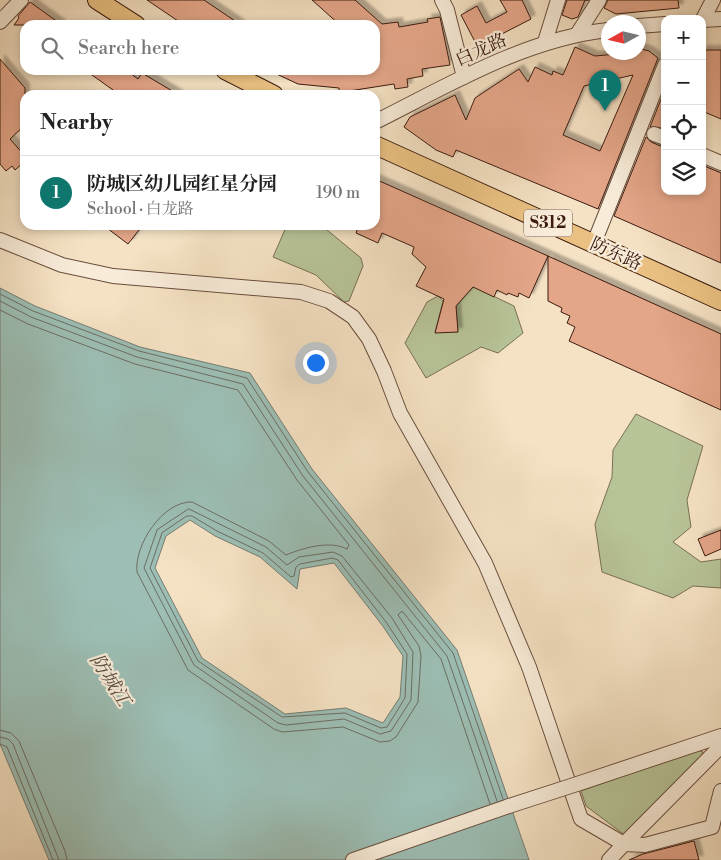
<!DOCTYPE html>
<meta charset="utf-8">
<style>
:root{--surface:#fff;--page:#f6f6f6;--text:#222;--muted:#767676;--line:#e0e0e0;--accent:#0f766e}
body{margin:0;font-family:"Libre Bodoni","Noto Serif SC",serif;background:var(--page);color:var(--text)}
.controls{position:absolute;right:15px;top:15px;display:grid;overflow:hidden;border-radius:10px;box-shadow:0 2px 8px #0003}
.controls button{width:45px;height:45px;display:grid;place-items:center;padding:0;border:0;border-bottom:1px solid var(--line);background:var(--surface);color:var(--text);font:25px sans-serif}
.compass{position:absolute;left:601px;top:15px;width:45px;height:45px;border-radius:50%;background:var(--surface);box-shadow:0 2px 8px #0003;rotate:262deg}
.you{position:absolute;left:315px;top:362px;width:18px;height:18px;margin:-12px;border:4px solid #fff;border-radius:50%;background:#1a73e8;box-shadow:0 0 0 8px #1a73e833}
.badge{display:grid;place-items:center;width:32px;height:32px;border-radius:50%;background:var(--accent);color:#fff;font-size:16px;font-weight:700}
.pin{position:absolute;translate:-50% -41px;filter:drop-shadow(0 1px 2px #0008)}
.pin::after{content:'';position:absolute;top:26px;width:18px;height:15px;background:inherit;clip-path:polygon(0 0,100% 0,50% 100%)}
.list{margin:0;padding:0;list-style:none}
h2{display:flex;justify-content:space-between;align-items:center;height:65px;margin:0;padding:0 20px;font-size:21px}
h2 small{font-size:16px;font-weight:400;color:var(--muted)}
.list li{display:grid;grid-template-columns:32px 1fr auto;gap:15px;align-items:center;box-sizing:border-box;height:75px;padding:0 20px;border-top:1px solid var(--line)}
.list b{display:block;font-size:19px;white-space:nowrap}
.list p{margin:0;font-size:16px;white-space:nowrap;color:var(--muted)}
.list em{font-size:16px;font-style:normal;color:var(--muted)}
.icon{flex:none;width:28px;height:28px;fill:none;stroke:currentColor;stroke-width:2;stroke-linecap:round;stroke-linejoin:round}
.map{position:relative;flex:none;width:721px;height:860px;overflow:hidden}
.search{position:absolute;background:var(--surface);box-shadow:0 2px 8px #0003;left:20px;top:20px;width:360px;height:55px;display:flex;align-items:center;gap:12px;box-sizing:border-box;padding:0 18px;border-radius:15px;color:var(--muted);font-size:19px}
.panel{position:absolute;background:var(--surface);box-shadow:0 2px 8px #0003;left:20px;top:90px;width:360px;height:140px;border-radius:15px}
.map>svg:first-child{display:block}
.green{fill:#b7c498;stroke:#7a7054}
.water{fill:#9cbeb4;stroke:#767d72;fill-rule:evenodd}
.lines{fill:none;stroke-linecap:round;stroke-linejoin:round}
.shore{stroke:#6c6d62;stroke-width:1}
.building{fill:#e4a689;stroke:#3c1c10;fill-rule:evenodd;filter:url(#shadow)}
.minor-casing{stroke:#6a4e3d;stroke-width:16}
.major-casing{stroke:#3c1c10;stroke-width:20}
.minor{stroke:#f8ecd9;stroke-width:14}
.major{stroke:#eac182;stroke-width:18}
.minor-bridge-casing{stroke:#6a4e3d;stroke-width:16;stroke-linecap:butt}
.minor-bridge{stroke:#f8ecd9;stroke-width:14}
.labels{text-anchor:middle;dominant-baseline:central;stroke-width:4.5;stroke-linejoin:round;paint-order:stroke}
.shield{fill:#f8ecd9;stroke:#745a4c;stroke-width:1}
.shield-label{font-size:16px;font-weight:bold;fill:#3c1c10}
.street-label{font-size:18px;fill:#3c1c10;stroke:#f8ecd9}
.water-label{font-size:19px;font-style:italic;fill:#594d41;stroke:#f8ecd9}
</style>
<div class="map">
<svg width="721" height="860" viewBox="0 0 721 860">
<defs>
<filter id="shadow"><feDropShadow dx="4.5" dy="-4.5" stdDeviation="1" flood-color="#0004"/></filter>
</defs>
<rect width="100%" height="100%" fill="#f5e2c4"/>
<filter id="stains"><feTurbulence type="fractalNoise" baseFrequency=".004" numOctaves="4"/><feColorMatrix values="0 0 0 0 .2 0 0 0 0 .09 0 0 0 0 .02 0 0 0 .5 -.17"/></filter>
<radialGradient id="worn" r=".72"><stop offset=".6" stop-color="#630" stop-opacity="0"/><stop offset="1" stop-color="#630" stop-opacity=".3"/></radialGradient>
<g class="green">
<path d="M287,225H321L361,258L363,266L349,301L344,302L316,275L273,257Z"/>
<path d="M484,275L489,294L514,306L523,333L498,353L481,347L426,378L405,343L427,302L438,296L443,301L435,332H458L456,306Z"/>
<path d="M636,414L703,446L687,500L691,527L673,542L701,562L721,559V588L693,586L673,598L602,572L595,524L612,477L613,450Z"/>
<path d="M698,750L703,752L701,757L626,836L586,806L581,791Z"/>
</g>
<path class="water" d="M0,288L35,306L140,347L250,373L312,469L457,650L529,860H49L0,744ZM190,520L215,536L260,557L297,589L300,569L334,563L382,625L403,656L400,697L383,723L346,708L285,714L202,658L155,568L166,536Z"/>
<g class="lines">
<g class="shore">
<path d="M0,294L33,311L139,351L247,378L308,472L453,653L503,799"/>
<path d="M0,301L31,317L137,357L243,384L303,476L447,656L497,801"/>
<path d="M0,310L28,324L135,364L238,390L297,480L349,545L347,549C329,540 303,548 286,555L269,541L192,502C163,501 134,545 137,572L188,670L274,729L282,732L343,727L380,742L390,741L396,737L418,702L421,656L419,646L398,615L402,611L441,659L490,804"/>
<path d="M189,509L266,547L287,565L299,557L333,552L342,556L392,618L413,652L411,700L391,731L380,734L344,719L286,725L278,723L194,665L144,568L157,530Z"/>
<path d="M187,516H192L217,531L263,553L291,577L294,576L296,567L300,564L332,558L338,560L386,622L407,654L405,698L387,727L381,728L345,713L282,717L198,661L150,568L162,533Z"/>
<path d="M0,730L11,733L19,741L65,851L67,860"/>
<path d="M0,737L8,739L13,744L59,860"/>
<path d="M0,744L7,747L53,860"/>
</g>
</g>
<g class="building">
<path d="M147,0H204L241,25H184Z"/>
<path d="M312,0H355L382,24L398,22L399,27L428,22L427,19L440,17L450,65L422,69L423,76L407,79L408,87L395,89L394,84L349,91V95H339V88L298,84L268,70H375V25H340Z"/>
<path d="M500,0H522L531,19L494,38L500,48L483,57L461,15L477,6L486,23L507,12Z"/>
<path d="M567,0H589H585L578,17L572,19L562,15Z"/>
<path d="M608,0H678L679,8L616,14L604,8Z"/>
<path d="M30,2L62,25H14L19,18L18,16Z"/>
<path d="M575,47L595,56L638,52V48L649,51L658,58L598,209L456,150L453,157L436,150L404,127L410,117L455,95L466,120L475,98L519,69L528,82L535,67L552,75L553,71L563,75ZM633,75L600,151L563,135L584,86Z"/>
<path d="M702,50H721V119L702,111Z"/>
<path d="M0,59L25,88V125L10,139L25,156V161L15,170L12,166L6,171L0,164Z"/>
<path d="M85,70H126L138,79L142,73L179,95H120Z"/>
<path d="M663,94L665,95V122L662,128L650,127Z"/>
<path d="M646,137L651,142L665,148V191H702V165L721,173V263L614,216Z"/>
<path d="M375,179L548,256L529,298L519,293L518,297L508,293L507,295L497,290L494,297L473,287L456,306L458,332L435,333L444,299L416,286L426,267L412,254L414,247L382,233L378,243L356,233L359,225H375Z"/>
<path d="M103,225H143L128,244Z"/>
<path d="M548,256L721,334V410L569,341L575,327L567,323L570,316L561,312L562,308L548,301Z"/>
<path d="M721,530V549L705,556L698,539Z"/>
<path d="M694,841L699,860H629L643,854Z"/>
</g>
<g class="lines">
<g class="minor-casing">
<g id="minor">
<path d="M442,0L447,10L464,77"/>
<path d="M703,19L713,0"/>
<path d="M702,20L721,19"/>
<path d="M0,22L21,0"/>
<path d="M638,26L665,24"/>
<path d="M578,33L599,0"/>
<path d="M545,42L558,0"/>
<path d="M375,122C449,85 525,39 608,30"/>
<path d="M654,134L665,138"/>
<path d="M702,155L721,163"/>
<path d="M0,240L62,265L113,276L301,292L329,301L353,317L369,339L384,371L400,413L485,563L529,667L581,819L624,844L721,746"/>
<path d="M594,243L665,65"/>
<path d="M577,784L721,736"/>
<path d="M353,860L509,806"/>
<path d="M609,860L624,844L645,845L712,827L721,791"/>
</g>
</g>
<g class="major-casing">
<g id="major">
<path d="M97,0L136,25"/>
<path d="M225,70L274,95"/>
<path d="M375,145L721,301"/>
</g>
</g>
<use href="#minor" class="minor"/>
<use href="#major" class="major"/>
<g class="minor-bridge-casing">
<path id="minor-bridge" d="M509,806L577,784"/>
</g>
<use href="#minor-bridge" class="minor-bridge"/>
</g>
<g class="labels">
<rect class="shield" x="524" y="209.5" width="48" height="27" rx="4"/>
<g class="shield-label">
<text x="548" y="223">S312</text>
</g>
<g class="street-label">
<text transform="translate(481 50) rotate(-24)">白龙路</text>
<text transform="translate(616 254) rotate(24)">防东路</text>
</g>
<g class="water-label">
<text transform="translate(110 680) rotate(58)">防城江</text>
</g>
</g>
<rect width="100%" height="100%" filter="url(#stains)"/>
<rect width="100%" height="100%" fill="url(#worn)"/>
</svg>
<div class="controls">
<button>+</button>
<button>−</button>
<button><svg class="icon" aria-label="locate" viewBox="0 0 24 24"><circle cx="12" cy="12" r="6"/><path d="M12 2v4M12 18v4M2 12h4M18 12h4"/></svg></button>
<button><svg class="icon" aria-label="layers" viewBox="0 0 24 24"><path d="M12 4l9 5-9 5-9-5zM3 14l9 5 9-5"/></svg></button>
</div>
<svg class="compass" viewBox="-18 -18 36 36"><path d="M0-13l5 13h-10z" fill="#e53935"/><path d="M0 13l5-13h-10z" fill="#767676"/></svg>
<div class="you"></div>
<div class="pin badge" style="left:605px;top:111px">1</div>
<div class="search"><svg class="icon" aria-label="search" viewBox="0 0 24 24"><circle cx="10" cy="10" r="6"/><path d="M15 15l6 6"/></svg>Search here</div>
<section class="panel">
<h2>Nearby<small></small></h2>
<ul class="list">
<li><span class="badge">1</span><div><b>防城区幼儿园红星分园</b><p>School · 白龙路</p></div><em>190 m</em></li>
</ul>
</section>
</div>
